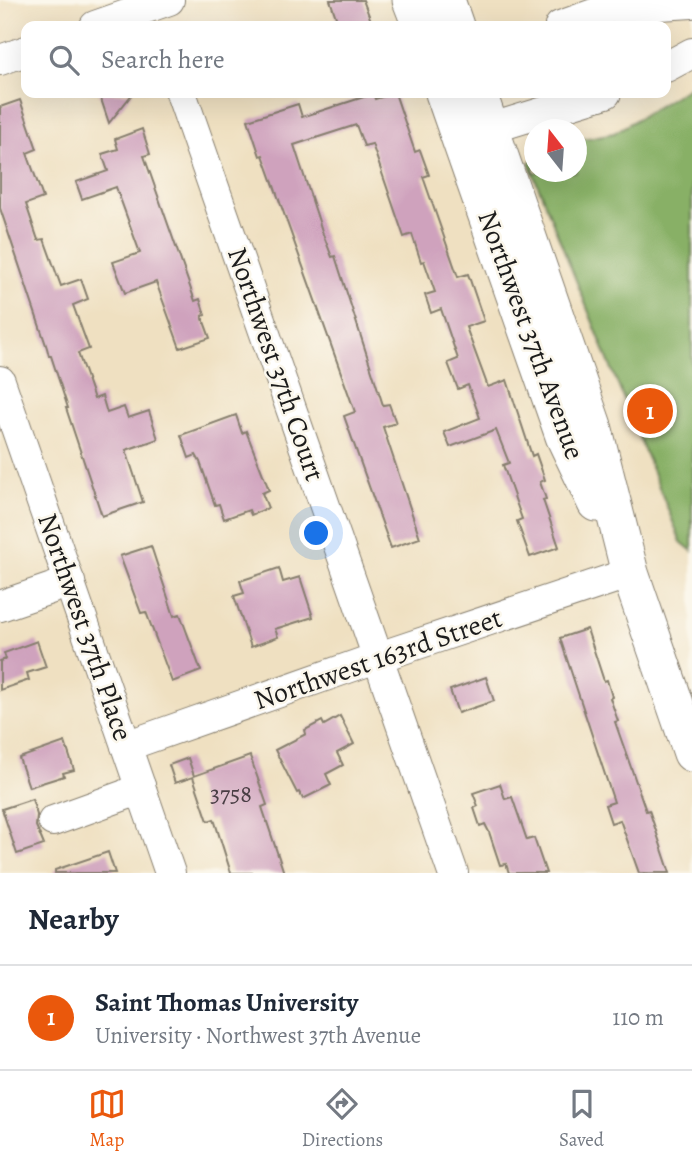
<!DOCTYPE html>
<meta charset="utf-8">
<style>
:root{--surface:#fff;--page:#f2f2f3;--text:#1f2937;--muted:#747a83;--line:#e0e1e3;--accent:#ea580c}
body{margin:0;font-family:Alegreya,serif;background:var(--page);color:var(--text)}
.compass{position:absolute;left:524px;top:119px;width:63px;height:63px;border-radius:50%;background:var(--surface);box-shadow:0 7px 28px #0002;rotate:343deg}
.you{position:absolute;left:317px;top:534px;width:24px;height:24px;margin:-18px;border:5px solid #fff;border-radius:50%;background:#1a73e8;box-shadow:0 0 0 10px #1a73e833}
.badge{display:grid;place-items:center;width:46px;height:46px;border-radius:50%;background:var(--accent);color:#fff;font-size:23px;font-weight:700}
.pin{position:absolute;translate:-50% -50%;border:4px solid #fff;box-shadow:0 2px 7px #0006}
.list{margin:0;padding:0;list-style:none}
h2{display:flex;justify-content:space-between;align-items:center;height:91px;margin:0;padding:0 28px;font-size:30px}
h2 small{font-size:23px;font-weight:400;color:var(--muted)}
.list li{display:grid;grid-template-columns:46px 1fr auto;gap:21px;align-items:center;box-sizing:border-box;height:105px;padding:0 28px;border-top:2px solid var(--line)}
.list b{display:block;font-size:26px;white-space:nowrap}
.list p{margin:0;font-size:23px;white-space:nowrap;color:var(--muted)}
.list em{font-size:23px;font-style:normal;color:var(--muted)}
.icon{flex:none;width:38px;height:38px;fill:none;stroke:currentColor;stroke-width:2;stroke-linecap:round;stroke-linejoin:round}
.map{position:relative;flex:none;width:692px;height:873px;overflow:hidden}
.search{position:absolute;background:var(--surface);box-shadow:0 7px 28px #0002;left:21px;right:21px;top:21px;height:77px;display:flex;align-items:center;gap:18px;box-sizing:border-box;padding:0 24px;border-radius:14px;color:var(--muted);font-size:26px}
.sheet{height:196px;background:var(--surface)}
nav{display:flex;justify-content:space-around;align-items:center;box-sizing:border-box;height:98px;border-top:2px solid var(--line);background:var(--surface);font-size:19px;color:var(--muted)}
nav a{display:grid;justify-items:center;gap:4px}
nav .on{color:var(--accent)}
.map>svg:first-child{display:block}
.forest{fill:#88b066;stroke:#526641;stroke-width:2}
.building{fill:#cfa2bd}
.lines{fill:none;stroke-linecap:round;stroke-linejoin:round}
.minor-casing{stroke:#867e6e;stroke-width:32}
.major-casing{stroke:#867e6e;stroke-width:39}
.minor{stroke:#fff;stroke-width:30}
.major{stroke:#fff;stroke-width:37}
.labels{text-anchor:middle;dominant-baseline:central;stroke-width:5;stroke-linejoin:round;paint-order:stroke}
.number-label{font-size:24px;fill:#493e44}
.street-label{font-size:28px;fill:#1c1c1c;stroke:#fbf7ec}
</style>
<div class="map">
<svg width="692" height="873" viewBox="0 0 692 873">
<rect width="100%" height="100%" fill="#fbf7ec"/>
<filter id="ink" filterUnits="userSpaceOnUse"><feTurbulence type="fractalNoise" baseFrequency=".0143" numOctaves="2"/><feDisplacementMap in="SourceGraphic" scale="14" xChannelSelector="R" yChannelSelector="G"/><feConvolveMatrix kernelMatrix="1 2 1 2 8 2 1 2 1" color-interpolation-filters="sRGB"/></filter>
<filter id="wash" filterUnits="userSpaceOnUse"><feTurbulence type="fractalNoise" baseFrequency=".00686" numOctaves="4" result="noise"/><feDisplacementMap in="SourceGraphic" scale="28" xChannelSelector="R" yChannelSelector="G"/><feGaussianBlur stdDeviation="1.57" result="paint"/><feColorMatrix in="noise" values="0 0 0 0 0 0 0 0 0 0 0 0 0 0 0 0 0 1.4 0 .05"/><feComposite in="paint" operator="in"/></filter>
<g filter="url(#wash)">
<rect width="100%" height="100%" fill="#efe0c1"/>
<path class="forest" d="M692,85V551L681,542L529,163L534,158V172H576L577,140L614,133Z"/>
<g id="blocks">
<g class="building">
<path d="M330,0H363L373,26H339Z"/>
<path d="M99,93H133L109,123Z"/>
<path d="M395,93L415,152L420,150L429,175L423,177L458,277L468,274L484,321L466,327L488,387L507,380L532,456L536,454L545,480L540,482L546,499L543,500L559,547L530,557L517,521L522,519L503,465L509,463L496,430L450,447L444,432L480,418L468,385L458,389L448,363L458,359L441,309L431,313L425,295L435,292L424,261L421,262L412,234L404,237L372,144L364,146L356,125L294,145L323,234L332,257L335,256L383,405L389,404L396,423L383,427L420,538L391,548L344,416L355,412L263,155L260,156L248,120L298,104L302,117L373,94L375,99Z"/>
<path d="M20,100L37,149L27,153L43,198L26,204L38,240L44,239L61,286L81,279L88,299L73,305L89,349L78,353L94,399L102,396L107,413L124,407L128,418L149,411L158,439L126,450L143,502L102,516L66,408H68L51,356H49L47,348L0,208V107Z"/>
<path d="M142,129L150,154L144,156L195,301L200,299L205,315L202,316L210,338L180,348L156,282L125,293L113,262L140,253L116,187L82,199L76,182L108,171L102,154L118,149L115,139Z"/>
<path d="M236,415L242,433L246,431L269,490L262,493L268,508L251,515L249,510L224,519L219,504L215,505L200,462L196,455L189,458L181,435Z"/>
<path d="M151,546L174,616L180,614L201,671L172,682L146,612L141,613L120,556Z"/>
<path d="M279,568L283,582L300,577L313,617L275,629L278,637L251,647L234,596L244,593L240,581Z"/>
<path d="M587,629L604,681L607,680L612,697L610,698L618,721L615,722L634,776L646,811L649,810L670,873H639L620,820L611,823L605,805L614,802L560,638Z"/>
<path d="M37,641L46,667L27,673L29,680L0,690V661L6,659L4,653Z"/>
<path d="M486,677L494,701L458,713L450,690Z"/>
<path d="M340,716L354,744L337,753L343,765L326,774L331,785L303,799L299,792L297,793L275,750L306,734L305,730L322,721L324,725Z"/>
<path d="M65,742L74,770L63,773L64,776L29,787L19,758Z"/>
<path d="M250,756L267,805L262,807L284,873H231L214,819L208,821L193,777L175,783L169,765L188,758L194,776Z"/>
<path d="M500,784L505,799L512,797L527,840L534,838L546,873H509L506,864L500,865L489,832L485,824L480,826L474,808L478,806L473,793Z"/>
<path d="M32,799L37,815L36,826L44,845L17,854L2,809Z"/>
<path d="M108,852L115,873H55V870Z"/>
</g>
</g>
</g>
<g filter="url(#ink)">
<use href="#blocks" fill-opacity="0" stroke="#867e6e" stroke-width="2"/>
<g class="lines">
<g class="minor-casing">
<g id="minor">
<path d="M95,26L169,0"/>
<path d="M560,26L610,8L692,3"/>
<path d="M0,60L26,51"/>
<path d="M666,67L692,53"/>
<path d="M181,93L453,873"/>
<path d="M469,135L606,93"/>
<path d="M0,381L170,873"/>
<path d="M0,606L70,582"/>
<path d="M126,746L379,657L630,573"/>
<path d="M53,821L125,795L140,786"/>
</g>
</g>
<g class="major-casing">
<g id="major">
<path d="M411,0L421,26"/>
<path d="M446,0L455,26"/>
<path d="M444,93L564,436L596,503"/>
<path d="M478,93L593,426L630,573L692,753"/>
</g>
</g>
<use href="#minor" class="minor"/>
<use href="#major" class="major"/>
</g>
</g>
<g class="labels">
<g class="number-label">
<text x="231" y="794">3758</text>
</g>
<g class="street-label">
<text transform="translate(531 335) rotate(70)">Northwest 37th Avenue</text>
<text transform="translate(276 364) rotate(71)">Northwest 37th Court</text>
<text transform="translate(85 627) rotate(71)">Northwest 37th Place</text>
<text transform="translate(378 659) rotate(-19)">Northwest 163rd Street</text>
</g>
</g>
</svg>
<svg class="compass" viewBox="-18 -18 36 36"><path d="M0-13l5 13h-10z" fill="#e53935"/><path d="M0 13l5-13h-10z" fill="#747a83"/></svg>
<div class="you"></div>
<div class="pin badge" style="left:650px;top:411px">1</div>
<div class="search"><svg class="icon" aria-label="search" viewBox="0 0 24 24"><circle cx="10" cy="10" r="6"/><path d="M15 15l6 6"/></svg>Search here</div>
</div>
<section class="sheet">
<h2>Nearby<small></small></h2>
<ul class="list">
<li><span class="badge">1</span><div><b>Saint Thomas University</b><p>University · Northwest 37th Avenue</p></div><em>110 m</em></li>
</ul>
</section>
<nav>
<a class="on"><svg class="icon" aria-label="map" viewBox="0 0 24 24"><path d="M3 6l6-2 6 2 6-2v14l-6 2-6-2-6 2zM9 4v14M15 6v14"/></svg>Map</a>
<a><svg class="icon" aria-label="directions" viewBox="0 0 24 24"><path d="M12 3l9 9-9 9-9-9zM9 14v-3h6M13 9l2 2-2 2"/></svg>Directions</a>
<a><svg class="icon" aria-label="saved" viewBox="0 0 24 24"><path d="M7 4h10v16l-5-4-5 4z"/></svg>Saved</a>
</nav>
